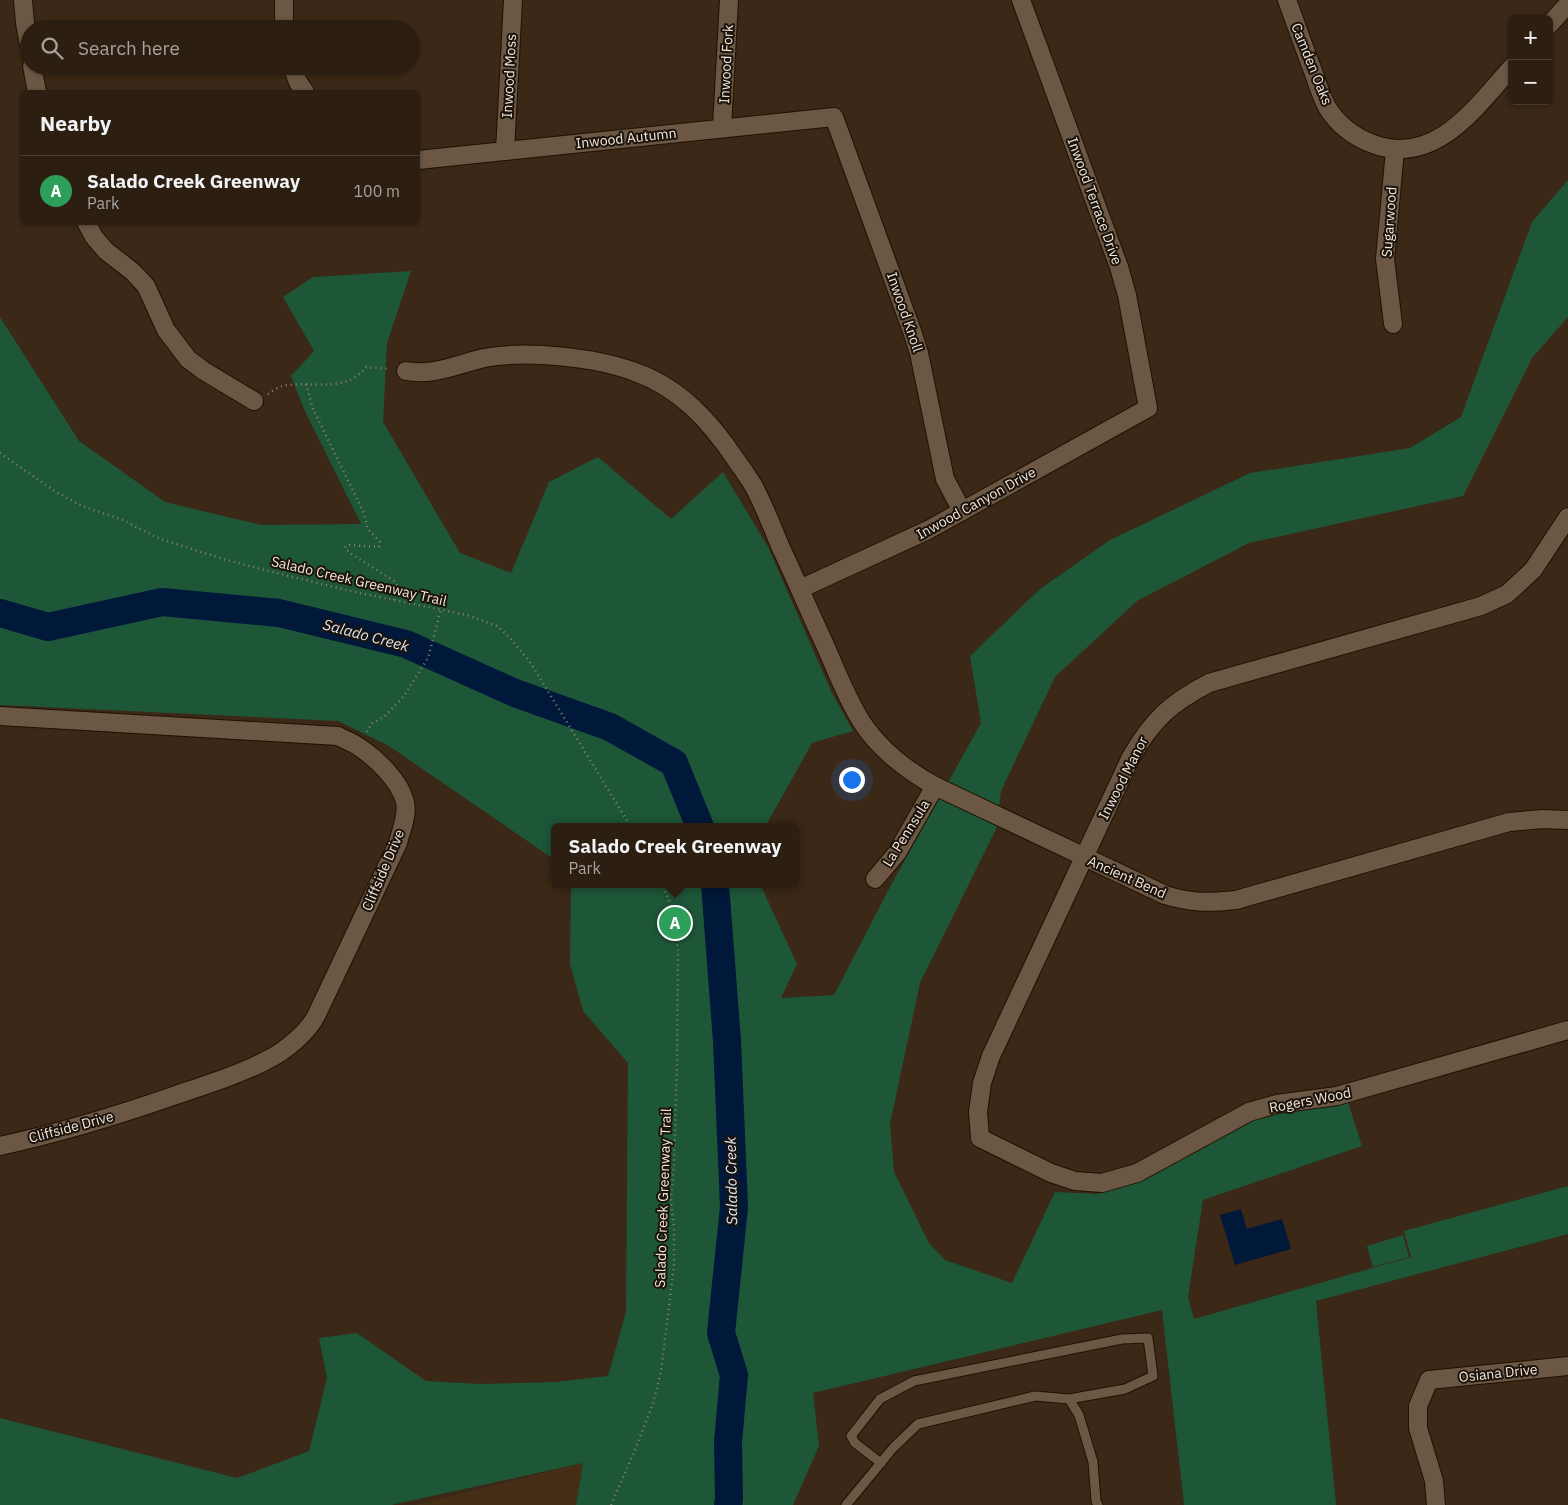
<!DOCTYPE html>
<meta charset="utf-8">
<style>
:root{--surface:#2c1e10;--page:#382b1e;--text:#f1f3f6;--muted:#a6a29f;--line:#483c30;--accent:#8bbbb9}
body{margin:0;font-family:"IBM Plex Sans",sans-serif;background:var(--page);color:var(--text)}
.controls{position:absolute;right:15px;top:15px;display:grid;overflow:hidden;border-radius:8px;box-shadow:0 1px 4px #0004}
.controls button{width:45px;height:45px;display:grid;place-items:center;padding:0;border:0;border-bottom:1px solid var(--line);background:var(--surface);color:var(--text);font:25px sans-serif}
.you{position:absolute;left:851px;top:779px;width:18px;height:18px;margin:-12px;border:4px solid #fff;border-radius:50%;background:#1a73e8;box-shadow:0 0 0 8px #1a73e833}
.badge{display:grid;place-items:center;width:32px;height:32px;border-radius:50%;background:var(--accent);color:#fff;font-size:16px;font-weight:700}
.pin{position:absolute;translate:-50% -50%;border:2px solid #fff;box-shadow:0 1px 5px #0006}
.popup{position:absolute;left:551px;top:823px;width:248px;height:65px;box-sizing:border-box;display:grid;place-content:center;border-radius:8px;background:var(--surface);filter:drop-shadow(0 1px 4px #0005);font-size:16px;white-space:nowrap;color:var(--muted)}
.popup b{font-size:19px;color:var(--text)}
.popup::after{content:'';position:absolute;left:50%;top:100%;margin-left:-10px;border:10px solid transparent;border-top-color:var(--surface)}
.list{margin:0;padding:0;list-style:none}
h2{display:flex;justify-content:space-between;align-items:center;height:65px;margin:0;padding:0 20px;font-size:21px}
h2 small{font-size:16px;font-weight:400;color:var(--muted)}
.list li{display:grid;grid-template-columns:32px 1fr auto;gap:15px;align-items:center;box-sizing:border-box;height:70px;padding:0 20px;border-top:1px solid var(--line)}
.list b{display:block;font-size:19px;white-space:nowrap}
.list p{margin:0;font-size:16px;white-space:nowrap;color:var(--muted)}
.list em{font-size:16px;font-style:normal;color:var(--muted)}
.icon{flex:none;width:28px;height:28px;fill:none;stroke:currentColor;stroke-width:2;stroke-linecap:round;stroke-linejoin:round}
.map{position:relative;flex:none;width:1568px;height:1505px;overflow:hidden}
.search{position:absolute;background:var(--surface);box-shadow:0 1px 4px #0004;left:20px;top:20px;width:400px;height:55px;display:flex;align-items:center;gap:12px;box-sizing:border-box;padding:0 18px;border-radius:28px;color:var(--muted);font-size:19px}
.panel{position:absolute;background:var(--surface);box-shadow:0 1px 4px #0004;left:20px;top:90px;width:400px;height:135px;border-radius:8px}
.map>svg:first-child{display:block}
.built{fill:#452e15}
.green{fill:#1e5638}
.water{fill:#00183a}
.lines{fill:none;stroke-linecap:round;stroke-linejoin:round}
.river{stroke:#00183a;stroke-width:28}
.lane-casing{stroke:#211101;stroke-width:11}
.street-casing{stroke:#211101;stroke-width:20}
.path{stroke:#908071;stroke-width:2.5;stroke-dasharray:1 4;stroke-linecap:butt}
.lane{stroke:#6b5743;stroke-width:9}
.street{stroke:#6b5743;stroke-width:18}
.labels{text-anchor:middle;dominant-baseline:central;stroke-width:4;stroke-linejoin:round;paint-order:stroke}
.street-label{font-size:14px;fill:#f3e7dc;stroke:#1b130b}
.water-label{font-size:15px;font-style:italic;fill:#d9e5f4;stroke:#1b130b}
</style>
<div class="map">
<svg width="1568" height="1505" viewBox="0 0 1568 1505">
<rect width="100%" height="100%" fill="#3b2816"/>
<path class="built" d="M583,1463L576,1505H415Z"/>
<g class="green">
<path d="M1568,180V317L1532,358L1463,496L1249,543L1137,601L1055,677L1001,791L997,827L920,983L890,1124L894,1172L929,1243L945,1260L1012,1283L1055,1192L1098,1194L1141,1177L1260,1114L1348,1102L1362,1146L1203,1200L1188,1297L1194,1319L1411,1257L1404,1231L1568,1186V1234L1316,1301L1336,1505H1184L1162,1310L813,1393L819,1446L793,1505H576L583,1463L391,1505H0V1418L237,1478L309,1451L327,1378L319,1338L357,1333L426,1381L481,1384L555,1382L608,1376L626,1312L628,1063L583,1011L570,964L571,884H760L797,964L781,998L834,995L891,885L981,723L970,656L1040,589L1110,540L1250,473L1410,448L1461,417L1532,222Z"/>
<path d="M411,271L387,343L383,422L460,553L511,573L549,482L598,457L671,519L723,472L768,547L832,693L853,731L812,743L765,827H555V860L389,746L338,721L0,705V317L79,441L165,502L261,525L361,524L304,409L291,376L314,351L283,297L313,277Z"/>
<path d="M1403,1235L1409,1257L1373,1267L1367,1246Z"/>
</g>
<path class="water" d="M1241,1209L1247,1229L1282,1219L1291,1249L1235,1265L1220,1215Z"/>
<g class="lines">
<g class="river">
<path d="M0,613L48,627L162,602L279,613L406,644L515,693L610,727L674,763L700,827"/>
<path d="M715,884L727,1041L734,1207L721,1333L734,1375L728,1442L729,1499L728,1505"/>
</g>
<g class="lane-casing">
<g id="lane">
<path d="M881,1463L855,1443L851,1436L880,1399L914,1381L1122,1339L1148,1338L1153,1376L1125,1389L1069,1399"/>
<path d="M846,1505L893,1448L918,1424L1035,1396L1069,1399L1079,1415L1093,1462L1096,1501L1098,1505"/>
</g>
</g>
<g class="street-casing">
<g id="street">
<path d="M23,0L25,23L29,45"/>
<path d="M1287,0C1296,24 1304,48 1313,71C1317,83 1321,96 1327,107C1338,125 1354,137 1373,144C1435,167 1476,107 1512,67"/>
<path d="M1549,25L1568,4"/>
<path d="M284,29V0"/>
<path d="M32,66L37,92"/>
<path d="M292,66L298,82L305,92"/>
<path d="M722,127L729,0"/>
<path d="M505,151L513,0"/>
<path d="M418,160L834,117L912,331L919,353L945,479L962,511"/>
<path d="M86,222L94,237L106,251L133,272L146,286L166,330L188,359L204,371L254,401"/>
<path d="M1393,324L1385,259L1395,150"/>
<path d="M406,371C434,376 458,364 484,358C526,350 595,357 635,372C680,388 710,421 736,460C742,468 748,477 753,485C764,505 772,527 781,548C796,580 810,613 825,645C836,670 846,697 861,721C878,748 907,771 935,786L1165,895C1191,903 1209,903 1236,900L1509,822L1542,819L1568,820"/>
<path d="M1568,517L1533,570L1507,594L1481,606L1209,683C1171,703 1153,719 1131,757L991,1056L982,1083L978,1112L980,1138L1051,1173L1075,1181L1102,1183L1137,1173L1249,1112L1277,1104L1337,1096L1568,1030"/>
<path d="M800,589L928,530L1148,408L1127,295L1119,267L1021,0"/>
<path d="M0,716L338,736C345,740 352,742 359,747C376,758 400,781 405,802C408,815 401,831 398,843L316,1016C308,1032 285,1051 269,1059C241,1074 206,1085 176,1095C119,1115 59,1133 0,1146"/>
<path d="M875,879L897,853L935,786"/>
<path d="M1436,1505L1434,1481L1418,1428V1406L1429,1380L1568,1366"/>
</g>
</g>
<g class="path">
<path d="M306,384L313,409L363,511L368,529L380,542L379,547L349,545L346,546L345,548L350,553L394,581L397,586L394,600"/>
<path d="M268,394C272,391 277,388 282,386C310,380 346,394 366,367L390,369"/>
<path d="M0,453L56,492L82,506L123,520L158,538L223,559L265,570L350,591L467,615L497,626L509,637L530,662L631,827"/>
<path d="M367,732L371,724L385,716L404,696L428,658L441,609"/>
<path d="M611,1505L634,1452L653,1404L661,1371L674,1266V1228L671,1200L674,1165L677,1061L678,951L675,921L669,900L662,884"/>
</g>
<use href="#lane" class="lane"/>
<use href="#street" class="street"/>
</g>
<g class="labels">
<g class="street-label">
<text transform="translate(726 64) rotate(-87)">Inwood Fork</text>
<text transform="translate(1312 64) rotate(68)">Camden Oaks</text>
<text transform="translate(509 76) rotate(-87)">Inwood Moss</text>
<text transform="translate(626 138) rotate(-6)">Inwood Autumn</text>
<text transform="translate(1095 201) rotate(70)">Inwood Terrace Drive</text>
<text transform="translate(1389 222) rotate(-86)">Sugarwood</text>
<text transform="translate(905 312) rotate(71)">Inwood Knoll</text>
<text transform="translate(976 503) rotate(-29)">Inwood Canyon Drive</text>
<text transform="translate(359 581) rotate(13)">Salado Creek Greenway Trail</text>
<text transform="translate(1123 778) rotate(-63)">Inwood Manor</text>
<text transform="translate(906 833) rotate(-58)">La Pennsula</text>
<text transform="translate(383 870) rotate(-67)">Cliffside Drive</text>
<text transform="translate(1127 877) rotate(24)">Ancient Bend</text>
<text transform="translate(1310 1100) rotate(-11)">Rogers Wood</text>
<text transform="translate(71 1127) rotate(-15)">Cliffside Drive</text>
<text transform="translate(663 1198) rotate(-88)">Salado Creek Greenway Trail</text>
<text transform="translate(1498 1373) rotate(-6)">Osiana Drive</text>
</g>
<g class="water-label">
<text transform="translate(366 635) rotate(15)">Salado Creek</text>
<text transform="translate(731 1181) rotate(-91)">Salado Creek</text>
</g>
</g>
</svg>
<div class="controls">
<button>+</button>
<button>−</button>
</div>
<div class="you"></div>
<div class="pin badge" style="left:675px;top:923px;background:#2e9e5b">A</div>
<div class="popup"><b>Salado Creek Greenway</b>Park</div>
<div class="search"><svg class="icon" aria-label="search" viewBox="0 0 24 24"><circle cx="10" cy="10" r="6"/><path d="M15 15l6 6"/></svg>Search here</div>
<section class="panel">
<h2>Nearby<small></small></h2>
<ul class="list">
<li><span class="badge" style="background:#2e9e5b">A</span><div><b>Salado Creek Greenway</b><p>Park</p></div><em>100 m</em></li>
</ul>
</section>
</div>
